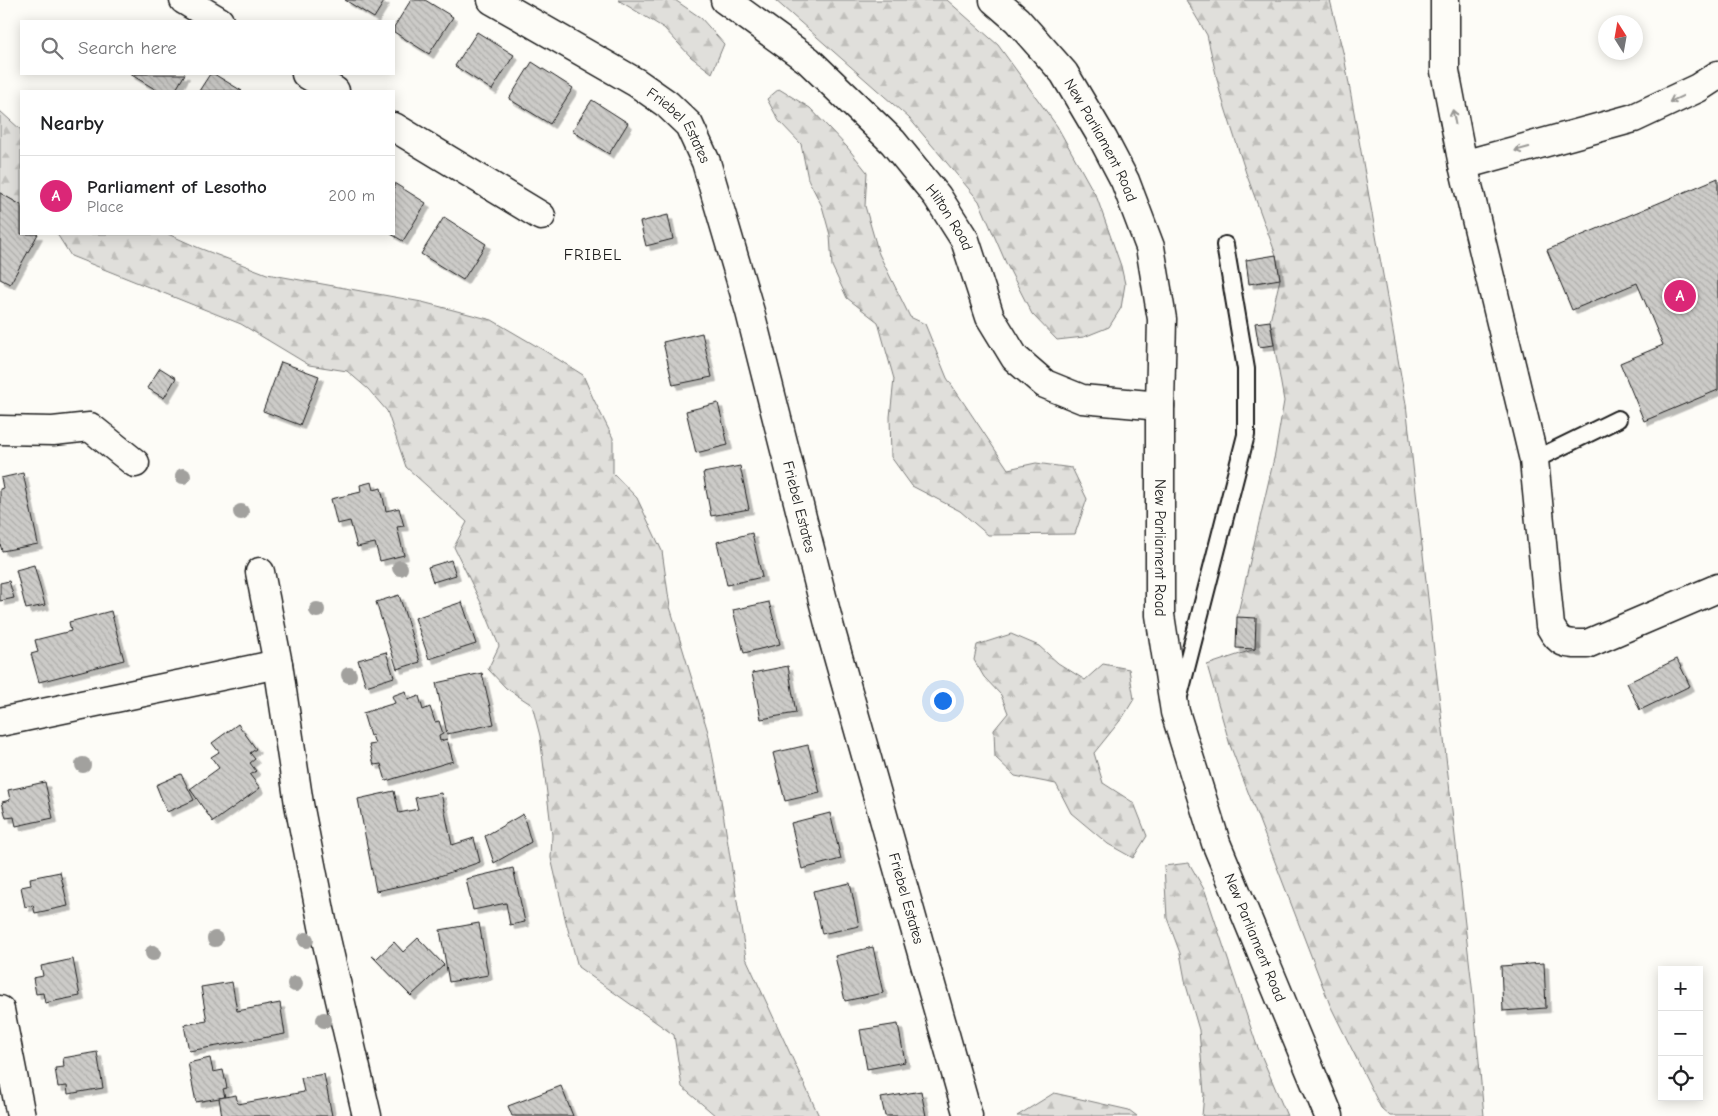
<!DOCTYPE html>
<meta charset="utf-8">
<style>
:root{--surface:#fff;--page:#f6f6f6;--text:#202124;--muted:#757577;--line:#e0e0e0;--accent:#db2777}
body{margin:0;font-family:"Comic Neue",sans-serif;background:var(--page);color:var(--text)}
.controls{position:absolute;right:15px;bottom:15px;display:grid;overflow:hidden;border-radius:0px;box-shadow:0 2px 12px #0003}
.controls button{width:45px;height:45px;display:grid;place-items:center;padding:0;border:0;border-bottom:1px solid var(--line);background:var(--surface);color:var(--text);font:25px sans-serif}
.compass{position:absolute;left:1598px;top:15px;width:45px;height:45px;border-radius:50%;background:var(--surface);box-shadow:0 2px 12px #0003;rotate:349deg}
.you{position:absolute;left:942px;top:700px;width:18px;height:18px;margin:-12px;border:4px solid #fff;border-radius:50%;background:#1a73e8;box-shadow:0 0 0 8px #1a73e833}
.badge{display:grid;place-items:center;width:32px;height:32px;border-radius:50%;background:var(--accent);color:#fff;font-size:16px;font-weight:700}
.pin{position:absolute;translate:-50% -50%;border:2px solid #fff;box-shadow:0 1px 5px #0006}
.list{margin:0;padding:0;list-style:none}
h2{display:flex;justify-content:space-between;align-items:center;height:65px;margin:0;padding:0 20px;font-size:21px}
h2 small{font-size:16px;font-weight:400;color:var(--muted)}
.list li{display:grid;grid-template-columns:32px 1fr auto;gap:15px;align-items:center;box-sizing:border-box;height:80px;padding:0 20px;border-top:1px solid var(--line)}
.list b{display:block;font-size:19px;white-space:nowrap}
.list p{margin:0;font-size:16px;white-space:nowrap;color:var(--muted)}
.list em{font-size:16px;font-style:normal;color:var(--muted)}
.icon{flex:none;width:28px;height:28px;fill:none;stroke:currentColor;stroke-width:2;stroke-linecap:round;stroke-linejoin:round}
.map{position:relative;flex:none;width:1718px;height:1116px;overflow:hidden}
.search{position:absolute;background:var(--surface);box-shadow:0 2px 12px #0003;left:20px;top:20px;width:375px;height:55px;display:flex;align-items:center;gap:12px;box-sizing:border-box;padding:0 18px;border-radius:0px;color:var(--muted);font-size:19px}
.panel{position:absolute;background:var(--surface);box-shadow:0 2px 12px #0003;left:20px;top:90px;width:375px;height:145px;border-radius:0px}
.map>svg:first-child{display:block}
.forest{fill:url(#forest-firs);stroke:#7e7e7c}
.building{fill:url(#building-back-hatch);stroke:#1c1c1c;filter:url(#shadow)}
.lines{fill:none;stroke-linecap:round;stroke-linejoin:round}
.lane-casing{stroke:#1c1c1c;stroke-width:20}
.street-casing{stroke:#1c1c1c;stroke-width:31}
.secondary-casing{stroke:#1c1c1c;stroke-width:31}
.lane{stroke:#fdfcf7;stroke-width:16}
.street{stroke:#fdfcf7;stroke-width:28}
.secondary{stroke:#fdfcf7;stroke-width:28}
.tree{fill:#a2a19e}
.oneway{stroke:#989794}
.labels{text-anchor:middle;dominant-baseline:central;stroke-width:5;stroke-linejoin:round;paint-order:stroke}
.street-label{font-size:15px;fill:#1c1c1c;stroke:#fdfcf7}
.neighbourhood-label{font-size:16px;letter-spacing:1px;fill:#1c1c1c;stroke:#fdfcf7}
</style>
<div class="map">
<svg width="1718" height="1116" viewBox="0 0 1718 1116">
<defs>
<pattern id="forest-firs" width="22" height="20" patternUnits="userSpaceOnUse" patternTransform="scale(1.25)"><rect width="22" height="20" fill="#e0dfdb"/><path d="M5 1l3.5 6h-7zM16 11l3.5 6h-7z" fill="#c0bfbb"/></pattern>
<pattern id="building-back-hatch" width="6" height="6" patternUnits="userSpaceOnUse" patternTransform="scale(1.25)"><rect width="6" height="6" fill="#cccbc8"/><path d="M-1 5l2 2M0 0l6 6M5-1l2 2" fill="none" stroke="#afaeab"/></pattern>
<filter id="shadow"><feDropShadow dx="4.5" dy="4.5" stdDeviation="0" flood-color="#0004"/></filter>
</defs>
<rect width="100%" height="100%" fill="#fdfcf7"/>
<filter id="ink" filterUnits="userSpaceOnUse"><feTurbulence type="fractalNoise" baseFrequency=".02" numOctaves="2"/><feDisplacementMap in="SourceGraphic" scale="10" xChannelSelector="R" yChannelSelector="G"/><feConvolveMatrix kernelMatrix="1 2 1 2 8 2 1 2 1" color-interpolation-filters="sRGB"/></filter>
<g filter="url(#ink)">
<g class="forest">
<path d="M618,0H675L701,18L724,44L712,73L691,57L664,28Z"/>
<path d="M775,0H947L998,45L1057,126L1097,198L1121,266L1125,284L1121,308L1109,327L1084,337L1057,340L1032,314L1006,263L979,201L909,118Z"/>
<path d="M1186,0H1330L1344,56L1406,404L1473,995L1484,1116H1390L1381,1108L1330,1005L1230,745L1207,665L1255,649L1237,617L1275,454L1284,401L1270,321L1280,279L1276,255L1246,173L1220,92L1207,35Z"/>
<path d="M779,89L810,108L847,147L867,172L865,206L879,254L910,317L925,324L947,378L1008,469L1036,463L1072,468L1087,499L1075,534L988,535L960,511L912,486L891,457L890,417L894,379L878,322L847,298L832,266L830,235L822,206L808,179L801,144L779,121L767,99Z"/>
<path d="M0,111L21,130V205L0,193Z"/>
<path d="M57,234H168L199,248L267,274L422,302L492,320L545,351L583,375L593,398L613,438V473L637,498L662,551L670,607L708,732L721,800L746,958L819,1116H716L682,1087L674,1035L578,967L566,922L551,858L552,835L549,810L540,736L532,705L506,688L488,669L499,646L483,607L454,547L467,522L406,467L387,411L368,389L347,371L309,365L241,324L71,256Z"/>
<path d="M1011,634L1039,646L1058,663L1085,680L1103,664L1129,669L1134,699L1123,717L1094,753L1103,783L1134,803L1147,836L1133,858L1108,844L1071,813L1056,784L1015,776L995,757L994,730L1008,713L1001,695L984,677L974,660L977,645Z"/>
<path d="M1189,863L1205,891L1256,1043L1287,1116H1202L1204,1094L1199,1030L1186,985L1180,953L1167,918L1164,866Z"/>
<path d="M1054,1093L1129,1110L1137,1116H1017Z"/>
</g>
<g class="building">
<path d="M345,0H385L374,18Z"/>
<path d="M411,0H425L453,17L429,54L394,32V27Z"/>
<path d="M477,32L514,55L492,90L455,66Z"/>
<path d="M532,62L573,88L550,124L509,99Z"/>
<path d="M130,74H185L175,91H158Z"/>
<path d="M210,74H214L242,91H199Z"/>
<path d="M592,100L628,123L609,154L572,131Z"/>
<path d="M1718,178V390L1644,421L1620,363L1663,345L1637,283L1572,310L1547,250Z"/>
<path d="M394,183L426,203L403,241L391,234H394Z"/>
<path d="M0,193L21,205V234H38L10,284L0,279Z"/>
<path d="M668,215L673,239L646,246L640,222Z"/>
<path d="M444,217L486,244L463,280L421,254Z"/>
<path d="M1276,255L1280,279L1249,284L1246,260Z"/>
<path d="M1270,321L1274,345L1259,347L1255,323Z"/>
<path d="M702,333L712,377L673,385L663,342Z"/>
<path d="M281,362L319,376L300,425L263,411Z"/>
<path d="M160,368L176,378L164,398L147,388Z"/>
<path d="M718,403L728,445L696,453L686,411Z"/>
<path d="M740,466L749,509L711,516L703,473Z"/>
<path d="M23,473L38,544L2,551L0,544V489L3,488L1,478Z"/>
<path d="M372,482L374,490L381,488L386,511L399,508L404,526L397,527L404,555L380,561L375,543L357,547L350,521L337,524L331,499L361,492L360,485Z"/>
<path d="M752,533L762,577L727,585L717,542Z"/>
<path d="M451,560L456,575L433,582L428,567Z"/>
<path d="M34,565L45,605L26,609L16,570Z"/>
<path d="M9,581L14,598L0,601V583Z"/>
<path d="M399,595L420,662L397,669L376,602Z"/>
<path d="M462,602L476,644L429,659L415,618Z"/>
<path d="M769,602L780,644L744,653L733,610Z"/>
<path d="M111,611L124,660L39,682L31,654L38,652L35,640L71,631L69,622Z"/>
<path d="M1237,617L1256,618L1255,649L1236,648Z"/>
<path d="M386,652L394,677L366,686L358,660Z"/>
<path d="M1677,659L1690,686L1640,710L1627,683Z"/>
<path d="M788,666L796,713L761,719L752,673Z"/>
<path d="M482,673L494,724L447,734L436,683Z"/>
<path d="M406,691L408,700L419,696L423,710L430,707L435,722L439,721L443,734L439,736L440,741L447,739L453,761L386,781L381,764L374,765L369,745L375,744L372,735L370,736L363,713L395,703L392,696Z"/>
<path d="M238,724L256,749L250,753L255,759L250,763L256,771L250,775L260,788L213,822L190,789L219,768L211,757L219,752L212,743Z"/>
<path d="M808,745L820,793L785,801L773,753Z"/>
<path d="M181,774L194,800L167,812L156,785Z"/>
<path d="M45,782L53,818L16,826L14,817L6,818L2,802L10,800L8,790Z"/>
<path d="M394,791L399,813L418,809L415,798L441,793L452,845L474,838L480,862L428,880L376,891L358,799Z"/>
<path d="M830,813L841,859L802,869L791,823Z"/>
<path d="M523,814L531,842L494,863L485,836Z"/>
<path d="M513,868L525,922L510,925L506,903L473,910L466,879Z"/>
<path d="M60,872L68,906L35,913L33,905L25,907L21,887L31,885L30,878Z"/>
<path d="M850,883L859,926L822,934L813,891Z"/>
<path d="M479,923L488,975L449,982L440,930Z"/>
<path d="M418,938L444,965L411,996L372,956L376,959L394,942L403,952Z"/>
<path d="M873,947L883,993L845,1001L835,956Z"/>
<path d="M73,959L80,996L45,1003L43,993L36,994L33,978L43,976L41,966Z"/>
<path d="M1544,963L1546,1008L1503,1011L1501,966Z"/>
<path d="M232,982L237,1011L280,1003L285,1034L189,1051L184,1025L207,1021L201,987Z"/>
<path d="M898,1024L905,1062L867,1069L860,1030Z"/>
<path d="M97,1052L103,1088L68,1094L67,1086L58,1087L55,1068L64,1067L63,1058Z"/>
<path d="M210,1058L213,1072L223,1070L227,1088L223,1089L225,1097L196,1102L188,1063Z"/>
<path d="M324,1074L332,1116H222L219,1098L236,1095L238,1104L304,1092L301,1078Z"/>
<path d="M561,1086L573,1116H512L508,1106Z"/>
<path d="M921,1091L926,1116H885L881,1098Z"/>
</g>
<g class="lines">
<g class="lane-casing">
<g id="lane">
<path d="M1534,460L1618,419"/>
<path d="M1178,700L1246,435V369L1225,245"/>
</g>
</g>
<g class="street-casing">
<g id="street">
<path d="M184,0L219,21"/>
<path id="s1" d="M492,0L637,83L667,104L689,125L706,162L750,312L830,628L968,1116"/>
<path id="s2" d="M994,0L1017,20L1064,73L1103,139L1125,181L1150,247L1162,319L1160,406"/>
<path d="M1445,0V71L1463,165L1534,460L1550,626C1560,645 1566,644 1587,644L1718,588"/>
<path d="M306,74L335,91"/>
<path d="M394,127L541,216"/>
<path d="M1463,165L1634,118L1698,88L1718,75"/>
<path d="M0,430L53,431L90,427L135,463"/>
<path d="M260,572L278,664L299,804L323,926L367,1116"/>
<path d="M0,722L278,664"/>
<path d="M0,1010L21,1116"/>
</g>
</g>
<g class="secondary-casing">
<g id="secondary">
<path id="s3" d="M725,0L808,60L893,142L937,196L965,240L990,317L1015,358L1045,384L1082,399L1160,406V615L1175,712L1216,843L1329,1116"/>
</g>
</g>
<use href="#lane" class="lane"/>
<use href="#street" class="street"/>
<use href="#secondary" class="secondary"/>
</g>
<g class="tree">
<circle cx="183" cy="476" r="8"/>
<circle cx="241" cy="512" r="8"/>
<circle cx="400" cy="568" r="8"/>
<circle cx="317" cy="610" r="8"/>
<circle cx="349" cy="675" r="8"/>
<circle cx="83" cy="765" r="8"/>
<circle cx="215" cy="939" r="8"/>
<circle cx="306" cy="940" r="8"/>
<circle cx="153" cy="953" r="8"/>
<circle cx="295" cy="984" r="8"/>
<circle cx="324" cy="1020" r="8"/>
</g>
<defs><path id="oneway-shaft" d="M-6 0H5M1.5-3L5.5 0L1.5 3" fill="none" stroke-width="1.6" stroke-linecap="round" stroke-linejoin="round" transform="scale(1.25)"/></defs>
<g class="oneway">
<use href="#oneway-shaft" transform="translate(1676 99) rotate(155)"/>
<use href="#oneway-shaft" transform="translate(1454 117) rotate(-101)"/>
<use href="#oneway-shaft" transform="translate(1522 149) rotate(165)"/>
</g>
</g>
<g class="labels">
<g class="street-label">
<text stroke="none"><textPath href="#s1" startOffset="228">Friebel Estates</textPath></text>
<text stroke="none"><textPath href="#s2" startOffset="178">New Parliament Road</textPath></text>
<text stroke="none"><textPath href="#s3" startOffset="315">Hilton Road</textPath></text>
<text stroke="none"><textPath href="#s1" startOffset="632">Friebel Estates</textPath></text>
<text stroke="none"><textPath href="#s3" startOffset="771">New Parliament Road</textPath></text>
<text stroke="none"><textPath href="#s1" startOffset="1038">Friebel Estates</textPath></text>
<text stroke="none"><textPath href="#s3" startOffset="1176">New Parliament Road</textPath></text>
</g>
<g class="neighbourhood-label">
<text x="593" y="255">FRIBEL</text>
</g>
</g>
</svg>
<div class="controls">
<button>+</button>
<button>−</button>
<button><svg class="icon" aria-label="locate" viewBox="0 0 24 24"><circle cx="12" cy="12" r="6"/><path d="M12 2v4M12 18v4M2 12h4M18 12h4"/></svg></button>
</div>
<svg class="compass" viewBox="-18 -18 36 36"><path d="M0-13l5 13h-10z" fill="#e53935"/><path d="M0 13l5-13h-10z" fill="#757577"/></svg>
<div class="you"></div>
<div class="pin badge" style="left:1680px;top:296px">A</div>
<div class="search"><svg class="icon" aria-label="search" viewBox="0 0 24 24"><circle cx="10" cy="10" r="6"/><path d="M15 15l6 6"/></svg>Search here</div>
<section class="panel">
<h2>Nearby<small></small></h2>
<ul class="list">
<li><span class="badge">A</span><div><b>Parliament of Lesotho</b><p>Place</p></div><em>200 m</em></li>
</ul>
</section>
</div>
